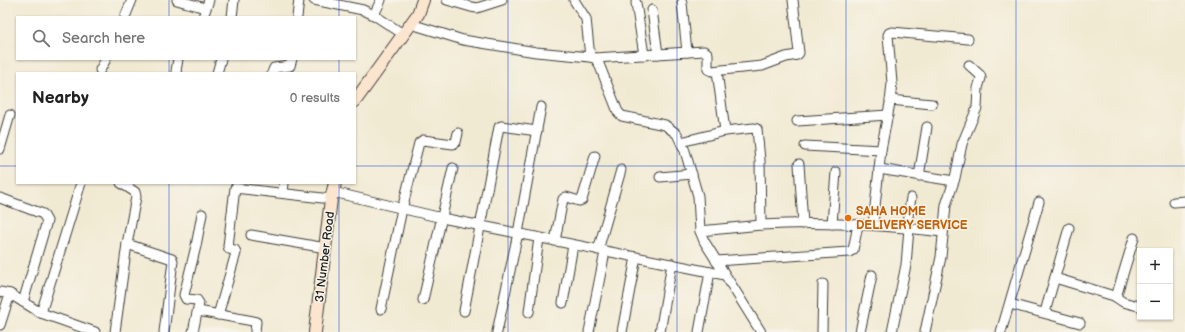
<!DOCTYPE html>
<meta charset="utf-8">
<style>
:root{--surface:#fff;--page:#f6f6f6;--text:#222;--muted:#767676;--line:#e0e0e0}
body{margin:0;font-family:"Balsamiq Sans",sans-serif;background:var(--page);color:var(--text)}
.controls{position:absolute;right:12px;bottom:12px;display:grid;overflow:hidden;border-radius:0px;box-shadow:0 1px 3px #0004}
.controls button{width:36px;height:36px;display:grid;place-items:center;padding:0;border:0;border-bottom:1px solid var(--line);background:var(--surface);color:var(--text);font:20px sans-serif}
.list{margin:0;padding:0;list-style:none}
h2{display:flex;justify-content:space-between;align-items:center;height:52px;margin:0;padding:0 16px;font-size:17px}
h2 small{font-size:13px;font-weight:400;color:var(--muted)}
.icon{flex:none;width:22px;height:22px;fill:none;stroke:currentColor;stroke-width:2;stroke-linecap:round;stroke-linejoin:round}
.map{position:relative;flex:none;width:1185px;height:332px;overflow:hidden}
.search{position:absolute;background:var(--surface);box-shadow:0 1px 3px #0004;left:16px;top:16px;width:340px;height:44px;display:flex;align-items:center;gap:10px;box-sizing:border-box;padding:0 14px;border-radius:0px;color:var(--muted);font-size:15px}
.panel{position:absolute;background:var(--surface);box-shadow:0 1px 3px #0004;left:16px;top:72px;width:340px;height:112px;border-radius:0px}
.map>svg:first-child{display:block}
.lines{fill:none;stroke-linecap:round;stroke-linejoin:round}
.minor-casing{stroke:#3c3b37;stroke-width:11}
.secondary-casing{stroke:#3c3b37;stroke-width:14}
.minor{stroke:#fff;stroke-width:9}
.secondary{stroke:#fce5cf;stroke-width:12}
.grid{fill:none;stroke:#1d4ed8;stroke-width:1;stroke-opacity:0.55}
.food-dot{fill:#e8710a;stroke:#f7f3e8;stroke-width:1.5}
.labels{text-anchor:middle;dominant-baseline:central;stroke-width:3;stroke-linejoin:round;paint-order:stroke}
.food-label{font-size:12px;font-weight:bold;fill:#c56008;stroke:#f7f3e8;text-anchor:start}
.street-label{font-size:12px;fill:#1c1c1c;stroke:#f7f3e8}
</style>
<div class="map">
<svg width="1185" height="332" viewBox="0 0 1185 332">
<rect width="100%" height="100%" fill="#f7f3e8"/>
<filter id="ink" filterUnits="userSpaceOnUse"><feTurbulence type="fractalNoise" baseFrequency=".025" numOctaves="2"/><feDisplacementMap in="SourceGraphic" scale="8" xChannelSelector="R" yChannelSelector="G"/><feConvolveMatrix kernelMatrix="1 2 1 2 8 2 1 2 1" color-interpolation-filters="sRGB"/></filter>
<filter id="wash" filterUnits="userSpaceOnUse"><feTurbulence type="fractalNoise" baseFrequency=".012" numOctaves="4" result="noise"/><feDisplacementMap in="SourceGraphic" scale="16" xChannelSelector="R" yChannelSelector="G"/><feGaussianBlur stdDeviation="0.9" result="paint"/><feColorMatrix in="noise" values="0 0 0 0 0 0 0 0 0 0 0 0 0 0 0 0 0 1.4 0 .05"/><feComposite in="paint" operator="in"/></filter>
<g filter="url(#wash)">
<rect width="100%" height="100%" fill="#f1ead3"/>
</g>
<g filter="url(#ink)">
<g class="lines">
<g class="minor-casing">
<g id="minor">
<path d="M177,0L205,8"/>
<path d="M314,0L363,10L374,15L403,34"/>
<path d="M447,0L471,7L477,8L502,0"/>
<path d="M574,0L586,19L590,57"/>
<path d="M636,3L644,55"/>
<path d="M682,3L687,52"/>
<path d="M652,10L658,54"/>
<path d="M374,15L381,0"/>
<path d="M125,17L132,0"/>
<path d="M203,17L209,0"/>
<path d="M232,17L234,0"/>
<path d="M297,17L299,0"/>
<path d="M411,24L463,40L536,52L590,57L595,58L599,64L618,112L622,116L665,125L677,134L685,151L698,196L700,231L704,241L761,332"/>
<path d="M595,58L704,51L706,52L708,54V69L712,71L762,66L786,57L797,55L799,53L793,0"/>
<path d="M100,70L106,59"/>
<path d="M177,73L176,71L178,59"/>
<path d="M217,73L221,59"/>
<path d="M272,73L274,68L290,66L292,59"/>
<path d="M890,100L932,104"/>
<path d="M797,121L888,115"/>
<path d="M725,131L754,128L757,129L760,160L761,225"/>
<path d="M681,142L725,131L717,71"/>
<path d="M805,146L881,150"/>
<path d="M0,149L10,115"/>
<path d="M799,164L803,224"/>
<path d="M879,169L954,181"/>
<path d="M919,176L927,127"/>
<path d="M660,177L692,174"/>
<path d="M333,192L442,218L725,275"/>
<path d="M283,193L284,183"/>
<path d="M0,198L43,214L47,221L23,302"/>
<path d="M1174,202L1185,201"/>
<path d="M832,224L836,172"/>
<path d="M873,225L881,150L890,103L892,83L888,35L889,33L892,32L968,39"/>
<path d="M906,228L911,198"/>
<path d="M700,231C720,229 741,227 761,225C822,221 883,225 943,232"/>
<path d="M251,235L326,248"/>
<path d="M555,241L563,199L566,197L579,201L582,200L595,156"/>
<path d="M127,244L172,259L173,261L164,332"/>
<path d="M598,250L621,170"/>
<path d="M716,261L849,252L853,250L858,225"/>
<path d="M1055,278L1114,296L1123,302L1138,306"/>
<path d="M0,292L10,294L41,313L95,332"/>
<path d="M1116,297L1134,238"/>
<path d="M423,300L453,168"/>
<path d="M563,303L573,245"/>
<path d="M1010,304L1080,323"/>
<path d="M381,309L402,209L419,143L423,140L453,144L456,142L458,133"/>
<path d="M198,311L253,321L256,322L255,332"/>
<path d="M464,311L499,127L501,126L537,131"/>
<path d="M529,312L539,238"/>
<path d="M1045,312L1069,228"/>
<path d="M41,313L81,183"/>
<path d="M218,315L236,253L235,250L229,249L228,246L235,188L331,199"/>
<path d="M0,325L10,294"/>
<path d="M115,332L127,244L136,197L135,192L121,183"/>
<path d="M193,332L199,303L197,300L186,299L184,295L196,246L202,214"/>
<path d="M497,332L518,233L541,107"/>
<path d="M589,332L605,252"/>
<path d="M622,332L636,257"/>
<path d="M660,332L672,264"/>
<path d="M699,332L710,272"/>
<path d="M822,332L823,284"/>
<path d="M860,332L872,275"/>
<path d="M892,332L906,265L909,228"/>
<path d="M925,332L941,257L946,205L955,178L962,144L977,108L978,88L981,78L980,75L969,65"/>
<path d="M1001,332L1039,202"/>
</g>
</g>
<g class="secondary-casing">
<g id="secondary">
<path d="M355,101L418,14L423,0"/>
<path d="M315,332L331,199L335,183"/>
</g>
</g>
<use href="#minor" class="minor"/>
<use href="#secondary" class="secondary"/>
</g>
</g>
<path class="grid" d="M169,0V17M339,0V17M508,0V332M677,0V332M846,0V332M1016,0V332M169,59V73M339,59V73M0,166H17M355,166H1185M169,183V332M339,183V332"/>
<circle class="food-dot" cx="848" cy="218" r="4"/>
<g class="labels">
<g class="food-label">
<text x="856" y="211">SAHA HOME<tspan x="856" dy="14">DELIVERY SERVICE</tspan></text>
</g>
<g class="street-label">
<text transform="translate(325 257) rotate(-83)">31 Number Road</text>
</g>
</g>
</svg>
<div class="controls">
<button>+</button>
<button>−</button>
</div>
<div class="search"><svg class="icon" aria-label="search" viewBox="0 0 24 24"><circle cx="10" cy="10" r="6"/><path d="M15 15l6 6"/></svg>Search here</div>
<section class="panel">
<h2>Nearby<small>0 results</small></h2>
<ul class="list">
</ul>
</section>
</div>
